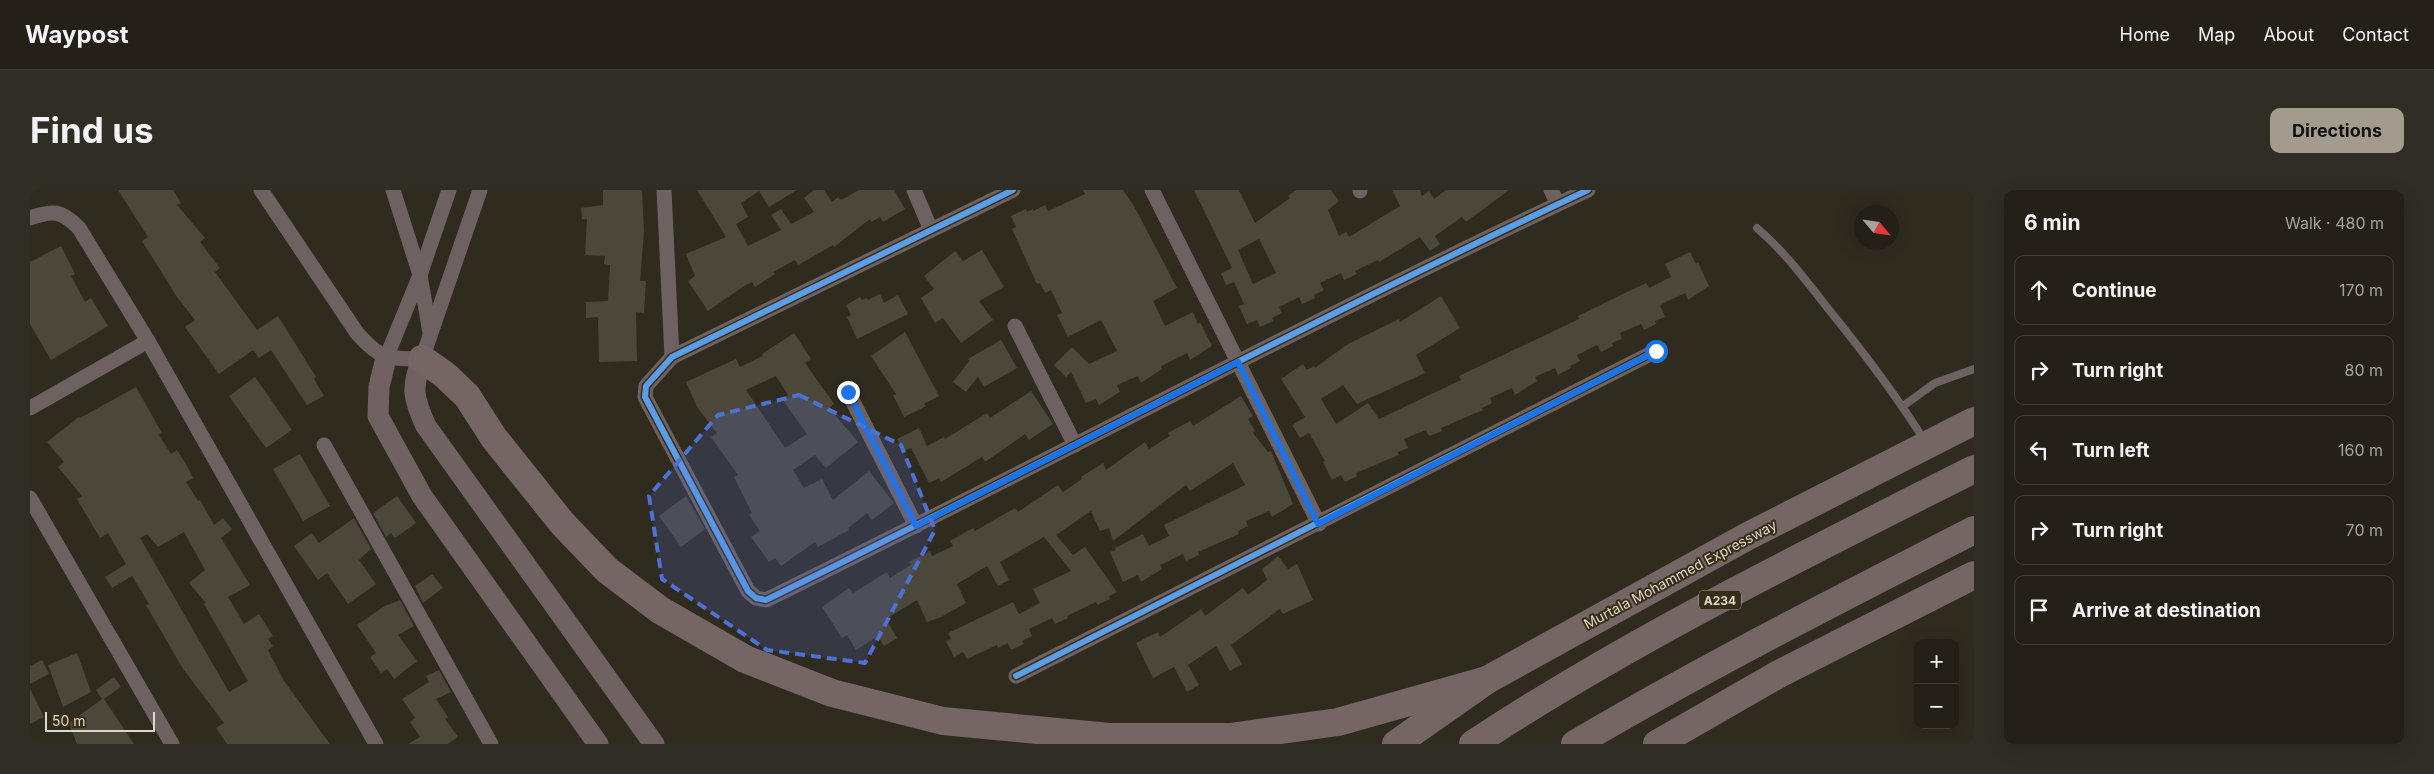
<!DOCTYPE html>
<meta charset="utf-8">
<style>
:root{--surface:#242017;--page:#302d24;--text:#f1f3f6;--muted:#a3a3a1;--line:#413e36;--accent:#a29c8f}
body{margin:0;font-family:Inter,sans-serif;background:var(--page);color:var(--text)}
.controls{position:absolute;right:15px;bottom:15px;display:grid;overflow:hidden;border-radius:10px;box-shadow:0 5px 20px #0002}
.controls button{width:45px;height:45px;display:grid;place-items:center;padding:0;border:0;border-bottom:1px solid var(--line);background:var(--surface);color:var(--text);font:25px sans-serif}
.compass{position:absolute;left:1824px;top:15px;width:45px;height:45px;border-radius:50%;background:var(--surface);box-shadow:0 5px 20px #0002;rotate:119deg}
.scale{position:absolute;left:15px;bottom:12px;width:110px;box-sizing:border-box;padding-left:5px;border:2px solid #dfd9cb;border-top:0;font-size:14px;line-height:18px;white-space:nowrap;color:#dfd9cb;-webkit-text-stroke:4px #382e17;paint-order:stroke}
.stop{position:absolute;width:15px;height:15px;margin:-11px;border:4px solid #1a73e8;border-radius:50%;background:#fff}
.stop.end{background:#1a73e8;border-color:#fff;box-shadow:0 1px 5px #0008}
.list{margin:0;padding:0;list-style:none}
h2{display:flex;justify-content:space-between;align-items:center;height:65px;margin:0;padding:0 20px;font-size:21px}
h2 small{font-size:16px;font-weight:400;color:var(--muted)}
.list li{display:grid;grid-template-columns:32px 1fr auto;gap:15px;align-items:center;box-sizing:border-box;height:70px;margin:0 10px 10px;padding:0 10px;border:1px solid var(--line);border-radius:10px}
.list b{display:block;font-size:19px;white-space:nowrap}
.list em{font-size:16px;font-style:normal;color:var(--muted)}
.icon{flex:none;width:28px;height:28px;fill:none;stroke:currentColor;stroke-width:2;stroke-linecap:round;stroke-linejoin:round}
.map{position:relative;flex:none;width:1944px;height:554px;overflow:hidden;border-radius:10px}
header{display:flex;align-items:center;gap:30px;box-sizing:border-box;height:70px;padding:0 25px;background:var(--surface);border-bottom:1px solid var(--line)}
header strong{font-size:24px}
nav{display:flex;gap:28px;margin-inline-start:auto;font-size:18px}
.intro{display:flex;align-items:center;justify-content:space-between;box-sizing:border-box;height:120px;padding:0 30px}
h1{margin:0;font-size:35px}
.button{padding:12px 22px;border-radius:10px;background:var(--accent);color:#111;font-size:18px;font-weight:700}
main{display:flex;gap:30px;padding:0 30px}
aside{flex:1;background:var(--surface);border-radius:10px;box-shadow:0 5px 20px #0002}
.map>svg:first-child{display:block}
.building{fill:#4c473b;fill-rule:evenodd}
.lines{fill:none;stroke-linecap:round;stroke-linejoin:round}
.lane{stroke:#6d6162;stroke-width:8}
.street{stroke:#6d6162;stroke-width:15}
.secondary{stroke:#706262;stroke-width:21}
.highway{stroke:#756665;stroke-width:28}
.cycleway-casing{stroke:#382e17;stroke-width:9}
.cycleway{stroke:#5a9eea;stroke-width:6}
.route{stroke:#1a73e8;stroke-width:6}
.marked{fill:#4e71d5;fill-opacity:0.2;stroke:#4e71d5;stroke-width:4;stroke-dasharray:10 6;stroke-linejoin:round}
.labels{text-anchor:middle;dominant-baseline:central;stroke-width:4;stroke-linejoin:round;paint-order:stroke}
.shield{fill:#382e17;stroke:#ada695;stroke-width:1}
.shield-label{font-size:12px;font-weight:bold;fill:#dfd9cb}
.street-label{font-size:14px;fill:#dfd9cb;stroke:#382e17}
</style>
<header>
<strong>Waypost</strong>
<nav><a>Home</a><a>Map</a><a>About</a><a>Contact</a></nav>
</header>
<div class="intro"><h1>Find us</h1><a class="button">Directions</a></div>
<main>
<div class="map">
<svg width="1944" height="554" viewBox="0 0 1944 554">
<rect width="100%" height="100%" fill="#302b1f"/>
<g class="building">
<path d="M88,0H143L151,13L147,15L175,48L170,52L190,78L185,82L227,140L248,126L286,187L284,189L294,206L277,215L241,160L229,168L223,160L189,184L155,137L165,130L147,107L112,51L118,47Z"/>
<path d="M573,0H612L614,41L610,91H616L614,123L606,122L607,171L569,172L568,127L556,128V112L578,111L580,75L574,74L575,66L555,65L557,29H552L551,18L573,15Z"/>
<path d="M667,0H767L739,17L729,1L711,13L718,27L706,34L718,56L751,40L741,25L751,19L761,34L784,22L774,8L784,0H794L802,12L808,7L811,10L829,0H864L875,19L853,32L850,27L841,32L840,29L804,57L803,55L768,75L765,70L743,82L745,84L725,97L722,92L714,96L678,121L658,91L665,86L656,64L696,47Z"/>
<path d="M1053,0H1093L1104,16L1147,98L1123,111L1135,136L1163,122L1168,134L1170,132L1182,156L1160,170L1157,163L1131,176L1132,179L1111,193L1108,186L1087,195L1090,202L1069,215L1066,209L1056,213L1041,182L1036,187L1024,175L1042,157L1059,174L1087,161L1071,130L1038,147L1027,125L1032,123L1021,100L1015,103L1010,93L1007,94L982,39L986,37L981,26L996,19L997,22L1003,19V21L1015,15L1018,21L1055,4Z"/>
<path d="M1164,0H1209L1225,33L1260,8L1258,6L1266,0H1301L1309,11L1298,20L1309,46L1316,42L1319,47L1370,16L1362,0H1390L1392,6L1399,1L1404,9L1416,0H1479L1436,32L1432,27L1405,46L1410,54L1400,61L1390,47L1349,72L1348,70L1325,81L1327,84L1314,90L1311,83L1290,93L1294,100L1284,105L1285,108L1272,114L1269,107L1249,117L1252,123L1242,128L1243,131L1230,137L1227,130L1217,134L1209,116L1214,114L1204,92L1196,95L1191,83L1202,78ZM1229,49L1246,83L1223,94L1208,60Z"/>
<path d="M31,56L45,84L41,86L55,112L61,108L78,136L21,170L0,134V72Z"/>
<path d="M952,60L974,97L949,111L963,130L931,153L913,128L905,133L891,108L904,99L894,86L925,61L933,71Z"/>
<path d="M1660,62L1666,74L1668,72L1679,96L1658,110L1655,103L1630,115L1635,127L1625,131L1626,134L1614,140L1611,134L1590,143L1592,149L1582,153L1583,156L1571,162L1567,155L1547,165L1550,171L1540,176L1541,178L1528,185L1525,178L1505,187L1507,191L1485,205L1482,198L1460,208L1462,213L1452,218L1453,220L1411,238L1412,241L1399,246L1396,240L1374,249L1378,258L1368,262L1369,265L1326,283L1327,286L1315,292L1311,285L1302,290L1293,272L1295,271L1279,243L1270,248L1262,235L1275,227L1251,189L1273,174L1277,180L1284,176L1285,178L1318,154L1369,129L1370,132L1411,106L1430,138L1386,165L1395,183L1327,214L1313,195L1291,209L1306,234L1338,213L1349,229L1431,190L1429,186L1549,129L1548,126L1591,105L1616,93L1619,98L1641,87L1635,74Z"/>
<path d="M850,104L854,113L868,105L878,124L827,149L817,127L821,125L816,115L830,107L832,110L837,108L838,110Z"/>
<path d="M875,142L909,206L894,214L896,216L874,227L863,205L866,204L841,166Z"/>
<path d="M764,143L781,169L775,173L804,214L799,218L828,252L796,278L785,265L763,280L774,298L792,289L803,310L839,281L864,313L842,330L837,323L818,338L819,340L788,357L785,352L751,376L745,368L739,372L721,347L730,341L719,325L722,323L704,287L708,285L681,247L687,243L667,217L656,192L706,169L710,177L733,166L732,164ZM746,186L758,205L752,209L777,244L755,258L716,200Z"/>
<path d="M971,150L987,178L954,197L948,187L936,202L923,192L939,171L938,169Z"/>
<path d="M225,187L262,240L236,258L199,206Z"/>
<path d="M106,197L132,243L129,245L141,264L147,260L156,274L163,288L156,292L168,311L170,310L184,335L193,328L202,339L191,348L220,395L198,407L214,434L229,424L243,446L238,449L243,456L238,460L254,491L300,554H197L186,538L194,533L153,479L116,415L119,414L102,386L82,398L75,387L96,374L78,343L70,348L47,309L52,306L28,277L34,272L17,252L49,227L50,228ZM154,342L175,380L159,393L176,413L174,414L218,491L199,502L110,348L117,344L128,357Z"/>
<path d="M1001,201L1023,234L999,250L995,244L955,272L952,267L911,292L909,288L899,293L881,258L873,261L867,249L889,238L897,256L914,247L915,249L957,223L960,228Z"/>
<path d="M1211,206L1223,226L1218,229L1225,241L1223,243L1238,262L1241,261L1263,314L1242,327L1239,321L1216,331L1218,336L1208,341L1209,344L1168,362L1169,365L1156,371L1153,364L1130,375L1132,379L1111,392L1108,385L1093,392L1080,362L1086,360L1085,358L1113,344L1119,356L1139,346L1134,335L1215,295L1203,273L1160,301L1156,295L1083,351L1079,338L1070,341L1061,321L1026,345L1043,365L1055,357L1087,402L1079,406L1080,409L1067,415L1066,412L1037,426L1038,428L1025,434L1022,428L999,439L1002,446L992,451L994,454L981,460L978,453L968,458L967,455L937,469L933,462L924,467L916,451L921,449L918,443L983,412L989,424L1010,413L1003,399L1041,381L1014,347L970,372L979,390L968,396L957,376L927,394L936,413L911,427L897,432L887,410L856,429L867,448L854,456L848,446L826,460L817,445L812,448L792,417L819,398L823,403L857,382L860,388L881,375L879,372L900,361L902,366L923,356L920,351L943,338L945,341L985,318L988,322L1028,295L1033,302L1052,289L1051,287L1073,273L1076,280L1115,252L1119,259L1140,246L1138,243L1160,231L1163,236Z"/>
<path d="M270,264L300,316L273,331L243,279Z"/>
<path d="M367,306L386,333L365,348L361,343L356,347L343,323Z"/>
<path d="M656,306L675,339L651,357L629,326Z"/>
<path d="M324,328L341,359L329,370L346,394L318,414L297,383L288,390L264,356L282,343L289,353Z"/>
<path d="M1248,366L1258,379L1267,374L1283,410L1253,424L1250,419L1201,455L1212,474L1200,481L1186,456L1158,475L1169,495L1157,502L1144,477L1123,488L1106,453L1128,442L1130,447L1171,419L1175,426L1213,398L1218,405L1237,390L1232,379Z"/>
<path d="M402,384L413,398L393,413L385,396Z"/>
<path d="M370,410L384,436L368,445L387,471L364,489L357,479L351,483L340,467L346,463L327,435L353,417Z"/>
<path d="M47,463L61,502L33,517L18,475Z"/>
<path d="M12,470L19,484L0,494V476Z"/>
<path d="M409,480L421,502L406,509L418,527L415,529L428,547L418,554H378L390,547L380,532L385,528L372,509L399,492L396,486Z"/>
<path d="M84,487L91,497L74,509L104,554H47L39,533L72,509L66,500Z"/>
<path d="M0,499L14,527L0,534Z"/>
</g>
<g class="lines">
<g class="lane">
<path d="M1727,38C1756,63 1777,92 1800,121C1834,163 1866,205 1894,250"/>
<path d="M1873,216L1905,193L1944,179"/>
</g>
<g class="street">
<path d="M231,0L327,143C352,171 357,168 392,169L450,0"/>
<path d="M363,0L390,85L400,143"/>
<path d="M634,0L642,167"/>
<path d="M884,0L901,40"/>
<path d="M983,0L642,167L616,196L615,207L718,401L726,408L736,410C1011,275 1281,130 1558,0"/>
<path d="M1122,0L1289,334"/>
<path d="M1330,0V1"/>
<path d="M1521,0L1528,14"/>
<path d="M0,28C23,20 31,20 49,38L118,151L346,554"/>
<path d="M985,136L1045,255"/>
<path d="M356,168L390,85L419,0"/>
<path d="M818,202L886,336"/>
<path d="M0,218L118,151"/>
<path d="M294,255L461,554"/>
<path d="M0,308L142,554"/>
<path d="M986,486L1626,161"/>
</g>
<g class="secondary">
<path d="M356,168L349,197L348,226L392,306L568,554"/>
<path d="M392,169C381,198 383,208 396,236L624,554"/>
</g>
<g class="highway">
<path d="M392,169L415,185L437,206L464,248L532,333L577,380L630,420L715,469L802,503L913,531L1080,547H1200L1308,532L1457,490"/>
<path d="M1366,554L1457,490L1718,346L1944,231"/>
<path d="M1443,554C1602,449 1774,365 1944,279"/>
<path d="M1545,554C1675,477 1810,409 1944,340"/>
<path d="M1627,554L1749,484L1944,385"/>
</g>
<g class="cycleway-casing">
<g id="cycleway">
<path d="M983,0L642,167L616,196L615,207L718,401L726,408L736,410C1011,275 1281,130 1558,0"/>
<path d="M986,486L1626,161"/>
</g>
</g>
<use href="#cycleway" class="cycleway"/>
</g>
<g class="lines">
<path class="route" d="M818,202L886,336L1208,172L1288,334L1626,161"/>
</g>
<path class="marked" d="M769,205L871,255L905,340L835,473L737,460L632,389L619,306L688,225Z"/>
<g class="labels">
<rect class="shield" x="1669" y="400.5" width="42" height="19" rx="4"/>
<g class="shield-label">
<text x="1690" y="410">A234</text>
</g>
<g class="street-label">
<text transform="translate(1650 384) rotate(-28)">Murtala Mohammed Expressway</text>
</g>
</g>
</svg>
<div class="controls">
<button>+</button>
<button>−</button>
</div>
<svg class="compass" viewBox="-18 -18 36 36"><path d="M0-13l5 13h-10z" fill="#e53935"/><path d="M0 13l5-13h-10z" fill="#a3a3a1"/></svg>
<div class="scale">50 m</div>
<div class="stop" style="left:1626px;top:161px"></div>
<div class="stop end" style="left:818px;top:202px"></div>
</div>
<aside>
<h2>6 min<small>Walk · 480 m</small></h2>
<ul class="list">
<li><svg class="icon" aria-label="ahead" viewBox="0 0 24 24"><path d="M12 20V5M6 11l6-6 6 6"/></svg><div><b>Continue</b></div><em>170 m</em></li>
<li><svg class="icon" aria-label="right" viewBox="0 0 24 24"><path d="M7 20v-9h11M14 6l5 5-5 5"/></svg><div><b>Turn right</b></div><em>80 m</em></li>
<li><svg class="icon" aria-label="left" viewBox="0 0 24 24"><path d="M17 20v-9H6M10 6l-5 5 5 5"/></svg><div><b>Turn left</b></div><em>160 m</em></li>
<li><svg class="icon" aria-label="right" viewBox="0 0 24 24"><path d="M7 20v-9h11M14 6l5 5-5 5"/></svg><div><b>Turn right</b></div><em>70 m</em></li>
<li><svg class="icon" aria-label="arrive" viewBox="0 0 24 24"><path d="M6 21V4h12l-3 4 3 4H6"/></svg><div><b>Arrive at destination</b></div></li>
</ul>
</aside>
</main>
